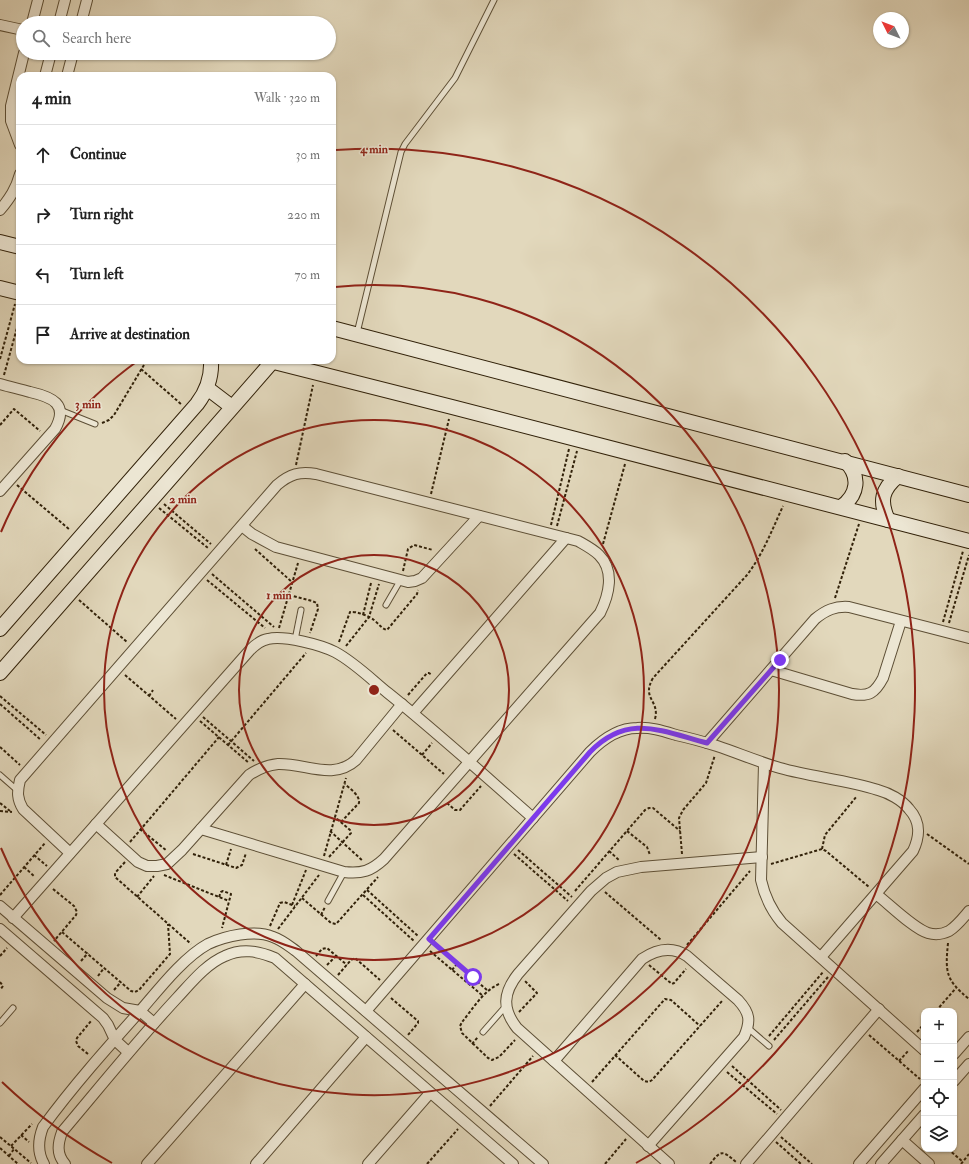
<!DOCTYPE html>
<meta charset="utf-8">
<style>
:root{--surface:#fff;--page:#f2f2f2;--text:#222;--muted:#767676;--line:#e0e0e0}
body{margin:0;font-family:"IM FELL Double Pica",serif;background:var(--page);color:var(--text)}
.controls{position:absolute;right:12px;bottom:12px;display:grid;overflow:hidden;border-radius:8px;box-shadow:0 1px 3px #0004}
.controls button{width:36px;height:36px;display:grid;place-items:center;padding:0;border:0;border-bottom:1px solid var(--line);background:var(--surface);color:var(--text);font:20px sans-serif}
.compass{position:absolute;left:873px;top:12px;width:36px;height:36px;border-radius:50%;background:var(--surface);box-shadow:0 1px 3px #0004;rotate:312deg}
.stop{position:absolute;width:12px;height:12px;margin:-9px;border:3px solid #7c3aed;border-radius:50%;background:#fff}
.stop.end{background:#7c3aed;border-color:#fff;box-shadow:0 1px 4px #0008}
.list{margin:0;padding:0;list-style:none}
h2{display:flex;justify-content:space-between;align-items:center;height:52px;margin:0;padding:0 16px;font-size:17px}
h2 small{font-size:13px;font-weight:400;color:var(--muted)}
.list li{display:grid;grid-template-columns:26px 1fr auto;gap:12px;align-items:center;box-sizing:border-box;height:60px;padding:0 16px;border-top:1px solid var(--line)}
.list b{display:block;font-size:15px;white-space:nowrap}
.list em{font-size:13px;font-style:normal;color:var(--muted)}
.icon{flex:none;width:22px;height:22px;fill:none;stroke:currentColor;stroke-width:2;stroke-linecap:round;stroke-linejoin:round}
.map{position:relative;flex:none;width:969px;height:1164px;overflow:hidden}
.search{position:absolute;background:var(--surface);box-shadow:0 1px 3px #0004;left:16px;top:16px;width:320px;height:44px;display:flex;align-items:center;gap:10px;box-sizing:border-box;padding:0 14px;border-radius:22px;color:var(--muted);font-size:15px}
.panel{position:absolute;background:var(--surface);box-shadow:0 1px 3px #0004;left:16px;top:72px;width:320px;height:292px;border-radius:12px}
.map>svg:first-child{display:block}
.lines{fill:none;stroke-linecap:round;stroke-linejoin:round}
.lane-casing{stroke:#5d4f36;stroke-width:7}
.street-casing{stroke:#5d4f36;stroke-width:12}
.secondary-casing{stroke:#312109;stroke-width:16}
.path{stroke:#312109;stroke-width:2;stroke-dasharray:3 2;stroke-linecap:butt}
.lane{stroke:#ece6d3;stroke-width:5}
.street{stroke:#ece6d3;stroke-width:10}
.secondary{stroke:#ece6d3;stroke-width:14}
.route{stroke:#7c3aed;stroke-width:5}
.ring{fill:none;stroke:#8f2418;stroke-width:2}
.centre{fill:#8f2418;stroke:#ece6d3;stroke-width:2}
.ring-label{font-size:12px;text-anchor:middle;font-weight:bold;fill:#8f2418;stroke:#ece6d3;stroke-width:3;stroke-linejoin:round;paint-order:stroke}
</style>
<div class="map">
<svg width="969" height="1164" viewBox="0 0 969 1164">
<rect width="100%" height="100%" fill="#e2d8bc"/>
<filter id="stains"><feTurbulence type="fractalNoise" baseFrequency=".005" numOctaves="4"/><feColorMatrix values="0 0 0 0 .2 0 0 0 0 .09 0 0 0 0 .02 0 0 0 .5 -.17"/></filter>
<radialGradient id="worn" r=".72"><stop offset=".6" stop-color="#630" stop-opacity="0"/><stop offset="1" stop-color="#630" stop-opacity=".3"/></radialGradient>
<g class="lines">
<g class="lane-casing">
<g id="lane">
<path d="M357,333L401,152L405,144L455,78L494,0"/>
<path d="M60,410L95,424"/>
<path d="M386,605L400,581"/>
<path d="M295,640L301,610"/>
<path d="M0,775L17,790"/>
<path d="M328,901L344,872"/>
<path d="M0,1023L13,1008"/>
<path d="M748,1028L769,1046"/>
<path d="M483,1032L506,1006"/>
</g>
</g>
<g class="street-casing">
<g id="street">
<path d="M32,23L38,0"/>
<path d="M59,23L65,0"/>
<path d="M81,23L87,0"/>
<path d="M0,25L23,30"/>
<path d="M45,76L51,53"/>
<path d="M67,76L73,53"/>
<path d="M20,145L11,121V106L24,53"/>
<path d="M0,210C10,198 16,189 20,174"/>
<path d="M0,384C10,387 20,389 30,392C52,397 69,404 55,429L0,491"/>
<path d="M242,526L252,534L276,547L408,582L415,581L422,578L479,516"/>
<path d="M771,670L852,694C869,697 875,693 883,678L901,621"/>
<path d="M413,713L566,538"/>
<path d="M707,743L815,619C826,610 835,606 849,607L969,638"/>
<path d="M764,764L761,880C765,898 771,910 782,923L924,1050"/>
<path d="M96,824L138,862L147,866H157L167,864L182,850L249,775C258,769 267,765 278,764C305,763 333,781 356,760L402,704"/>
<path d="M70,853L23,809C17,799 17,792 20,780L277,485C290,474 300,471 316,474L578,541C585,545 593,549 599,555C615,571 609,595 600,613L384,859C371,871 362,874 344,872L201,829"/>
<path d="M876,894C889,904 914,929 928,933C935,935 943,934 949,931C957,926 963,918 969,911"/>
<path d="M0,906L107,998L123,1008L140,1011L154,1023"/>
<path d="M13,918L250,650C255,645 261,640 268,639C284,635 321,645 335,652C354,662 372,680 388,693C438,733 485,776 533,818"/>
<path d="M0,929L103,1018L108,1025L115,1040L128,1052"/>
<path d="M366,1011L590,752C603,739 618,728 637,728C651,727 663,731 676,735C690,738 704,742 717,746C738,753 759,762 780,768C812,777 847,780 878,790C889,793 902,800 909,809C921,822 920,836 913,851L821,957"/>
<path d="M954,1054L969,1037"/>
<path d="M554,1061L642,959C657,949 672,946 687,956L738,1000C750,1013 751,1021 744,1037L648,1146"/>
<path d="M954,1081L969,1064"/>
<path d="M902,1140L929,1164"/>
<path d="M44,1164C37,1152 38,1140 43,1127C73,1086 107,1048 141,1010C159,989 184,957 208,944C225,936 255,929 273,937C282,940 289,946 296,951L543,1164"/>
<path d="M65,1164C56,1154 58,1143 62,1132C100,1087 137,1041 177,998C191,983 206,964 225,956C242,948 258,951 275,958L513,1164"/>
<path d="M147,1164L305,984"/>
<path d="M256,1164L366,1037"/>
<path d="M368,1164L430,1093"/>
<path d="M669,1164L517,1028C502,1009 503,993 518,974L591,891L606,878L617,872L641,867L762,857"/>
<path d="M746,1164L879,1009"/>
<path d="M859,1164L924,1089"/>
<path d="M881,1164L924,1115"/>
</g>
</g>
<g class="secondary-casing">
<g id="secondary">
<path d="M0,242L20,247"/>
<path d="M0,288L20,293"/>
<path d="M332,328L969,495"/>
<path d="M266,360L452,407L969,541"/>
<path d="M207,388L232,407"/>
<path d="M841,507C858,495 861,476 845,461"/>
<path d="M888,520C879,501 882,489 898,476"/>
<path d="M0,629L197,404C207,391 212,377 211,360"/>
<path d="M0,673L272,362"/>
</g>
</g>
<g class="path">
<path d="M0,359L15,304"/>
<path d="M141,369L181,404"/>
<path d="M4,375L20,317"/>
<path d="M102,423L109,420L114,415L147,360"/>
<path d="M0,425L14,409L40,431"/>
<path d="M296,465L313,385"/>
<path d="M17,485L70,530"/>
<path d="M431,494L449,419"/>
<path d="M164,504L211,544"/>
<path d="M159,508L208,548"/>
<path d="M551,525L569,449"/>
<path d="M557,526L577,451"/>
<path d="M603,544L625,464"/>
<path d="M255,549L292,582"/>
<path d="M403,571L408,549L414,545L433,550"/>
<path d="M212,574L274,627"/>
<path d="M207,580L265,628"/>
<path d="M289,595L312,601L317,603L318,609L310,633"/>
<path d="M835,598L859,524"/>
<path d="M79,600L127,642"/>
<path d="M363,615L371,583"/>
<path d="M943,622L963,551"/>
<path d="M949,623L969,555"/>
<path d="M279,628L298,563"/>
<path d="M339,642L350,612C356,611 369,616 374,620C379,624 382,629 387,630L417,594L418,590"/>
<path d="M346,646L369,617L379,584"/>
<path d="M125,675L176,719"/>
<path d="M408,695L427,673H429L432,675"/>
<path d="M0,696L46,735"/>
<path d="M149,696L153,690"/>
<path d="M0,704L41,740"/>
<path d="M203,717L254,761"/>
<path d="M655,719C660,700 641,699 653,678L747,575C763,554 772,530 783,506"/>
<path d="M200,721L249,763"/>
<path d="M393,730L444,774"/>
<path d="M228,745L306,653"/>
<path d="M0,747L20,765"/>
<path d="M422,755L432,743"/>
<path d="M0,803L10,811"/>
<path d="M447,803L455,810H460L481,786"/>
<path d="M0,811L12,812"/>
<path d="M341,822L359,803C360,795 350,789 345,784"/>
<path d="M140,829L167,851"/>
<path d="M330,831L363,861"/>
<path d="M627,831L647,847L650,855"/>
<path d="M927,834L969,864"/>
<path d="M130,842L219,737"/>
<path d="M822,849L825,835L857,796"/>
<path d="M518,850L572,897"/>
<path d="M609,851L620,861"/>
<path d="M193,854L236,868L242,865L246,853"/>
<path d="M514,854L568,901"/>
<path d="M682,854L679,818L683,810L706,783L715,755"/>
<path d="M34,855L47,866"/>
<path d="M324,856L346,778"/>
<path d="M329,857L351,833L350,830L335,817"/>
<path d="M125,862L115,873V877L191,944"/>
<path d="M771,864L822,849L826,851L869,887"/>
<path d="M226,865L231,849"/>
<path d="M24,867L35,877"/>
<path d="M164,875L229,901"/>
<path d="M53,889L74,906L77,912L76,915L54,941"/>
<path d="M367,890L418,936"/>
<path d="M575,891L645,810L649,808H653L680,831"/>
<path d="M605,892L661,940"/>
<path d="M0,895L45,843"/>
<path d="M363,895L414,941"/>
<path d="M137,897L154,876"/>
<path d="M219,897L221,892L223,891L231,894L222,928"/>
<path d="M302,898L331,923L336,924L378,877"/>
<path d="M292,905L306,870"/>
<path d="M321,915L325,907"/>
<path d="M270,926L280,903L284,902L295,906"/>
<path d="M278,929L319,875"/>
<path d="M62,932L131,991L135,992L139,990L170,954L168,924"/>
<path d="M948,943C945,973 946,980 969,999"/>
<path d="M436,945L488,991"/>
<path d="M687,945L750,871"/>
<path d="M430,951L483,996"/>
<path d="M0,956L7,948"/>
<path d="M316,956L322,949L327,948L347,965"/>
<path d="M81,961L88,953"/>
<path d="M327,965L336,956"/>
<path d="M649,965L672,984L674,983L686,969"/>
<path d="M452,970L457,964"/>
<path d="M338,975L351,960L355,958L380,980"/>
<path d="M98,976L104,968"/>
<path d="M0,982L3,986L0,990"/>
<path d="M468,983L473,977"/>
<path d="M499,984C483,991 472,1010 462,1022L460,1026L462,1033L488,1058L492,1060L499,1057L515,1040"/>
<path d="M114,990L121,982"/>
<path d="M391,998L418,1021V1023L408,1035"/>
<path d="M936,1011L956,988"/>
<path d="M519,1012L537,993L525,981"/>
<path d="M917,1032L924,1024"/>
<path d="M869,1035L920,1079"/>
<path d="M769,1036L823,972"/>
<path d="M774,1040L828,977"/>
<path d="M472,1044L478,1037"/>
<path d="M88,1054L78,1046L76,1041L77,1038L91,1021"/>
<path d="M615,1055L644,1081L649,1082L652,1080L723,1000"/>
<path d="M899,1061L909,1050"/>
<path d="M732,1066L781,1110"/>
<path d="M727,1072L777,1114"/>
<path d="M592,1082L665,999L671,1000L700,1026"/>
<path d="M490,1106L533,1056"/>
<path d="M21,1135L29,1142"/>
<path d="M0,1137L31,1163"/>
<path d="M781,1137L812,1164"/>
<path d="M776,1142L801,1164"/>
<path d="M11,1146L32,1124"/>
<path d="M0,1148L18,1164"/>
<path d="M948,1149L963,1162"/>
<path d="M9,1156L14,1149"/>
<path d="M427,1164L458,1129"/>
<path d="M605,1164L626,1139"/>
<path d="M710,1164C721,1150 722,1150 736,1162"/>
<path d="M961,1164L969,1154"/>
</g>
<use href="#lane" class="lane"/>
<use href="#street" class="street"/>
<use href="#secondary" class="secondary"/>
</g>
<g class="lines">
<path class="route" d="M473,977L429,939L590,752C628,713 661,731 707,743L780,660"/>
</g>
<g class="ring">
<circle cx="374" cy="690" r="135"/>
<circle cx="374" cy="690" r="270"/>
<path d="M1 532A405 405 0 0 1 139 360M335 287A405 405 0 1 1 1 848"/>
<path d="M112 1163A541 541 0 0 1 2 1082M336 150A541 541 0 0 1 636 1163"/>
</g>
<circle cx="374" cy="690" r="6" class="centre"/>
<g class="ring-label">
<text x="374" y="153">4 min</text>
<text x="88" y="408">3 min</text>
<text x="183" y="503">2 min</text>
<text x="279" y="599">1 min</text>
</g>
<rect width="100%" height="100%" filter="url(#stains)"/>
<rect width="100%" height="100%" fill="url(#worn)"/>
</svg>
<div class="controls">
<button>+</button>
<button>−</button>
<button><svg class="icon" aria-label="locate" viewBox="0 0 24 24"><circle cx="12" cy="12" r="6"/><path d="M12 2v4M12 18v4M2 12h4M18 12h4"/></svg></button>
<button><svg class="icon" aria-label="layers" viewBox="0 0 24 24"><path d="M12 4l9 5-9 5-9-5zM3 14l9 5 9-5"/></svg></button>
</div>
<svg class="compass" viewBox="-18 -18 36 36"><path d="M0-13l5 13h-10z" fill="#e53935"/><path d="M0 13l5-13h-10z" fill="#767676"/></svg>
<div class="stop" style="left:473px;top:977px"></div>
<div class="stop end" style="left:780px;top:660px"></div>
<div class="search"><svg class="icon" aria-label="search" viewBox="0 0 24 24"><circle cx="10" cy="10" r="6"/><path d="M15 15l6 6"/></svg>Search here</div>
<section class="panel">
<h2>4 min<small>Walk · 320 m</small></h2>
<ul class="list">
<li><svg class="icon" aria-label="ahead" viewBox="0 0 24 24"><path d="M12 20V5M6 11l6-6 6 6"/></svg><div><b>Continue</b></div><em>30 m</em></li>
<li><svg class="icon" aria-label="right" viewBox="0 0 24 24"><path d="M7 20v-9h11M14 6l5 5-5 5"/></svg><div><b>Turn right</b></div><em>220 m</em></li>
<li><svg class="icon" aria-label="left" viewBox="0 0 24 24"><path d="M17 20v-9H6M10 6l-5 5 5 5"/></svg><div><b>Turn left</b></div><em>70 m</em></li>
<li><svg class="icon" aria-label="arrive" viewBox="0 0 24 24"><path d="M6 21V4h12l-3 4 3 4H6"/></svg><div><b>Arrive at destination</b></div></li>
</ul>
</section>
</div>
